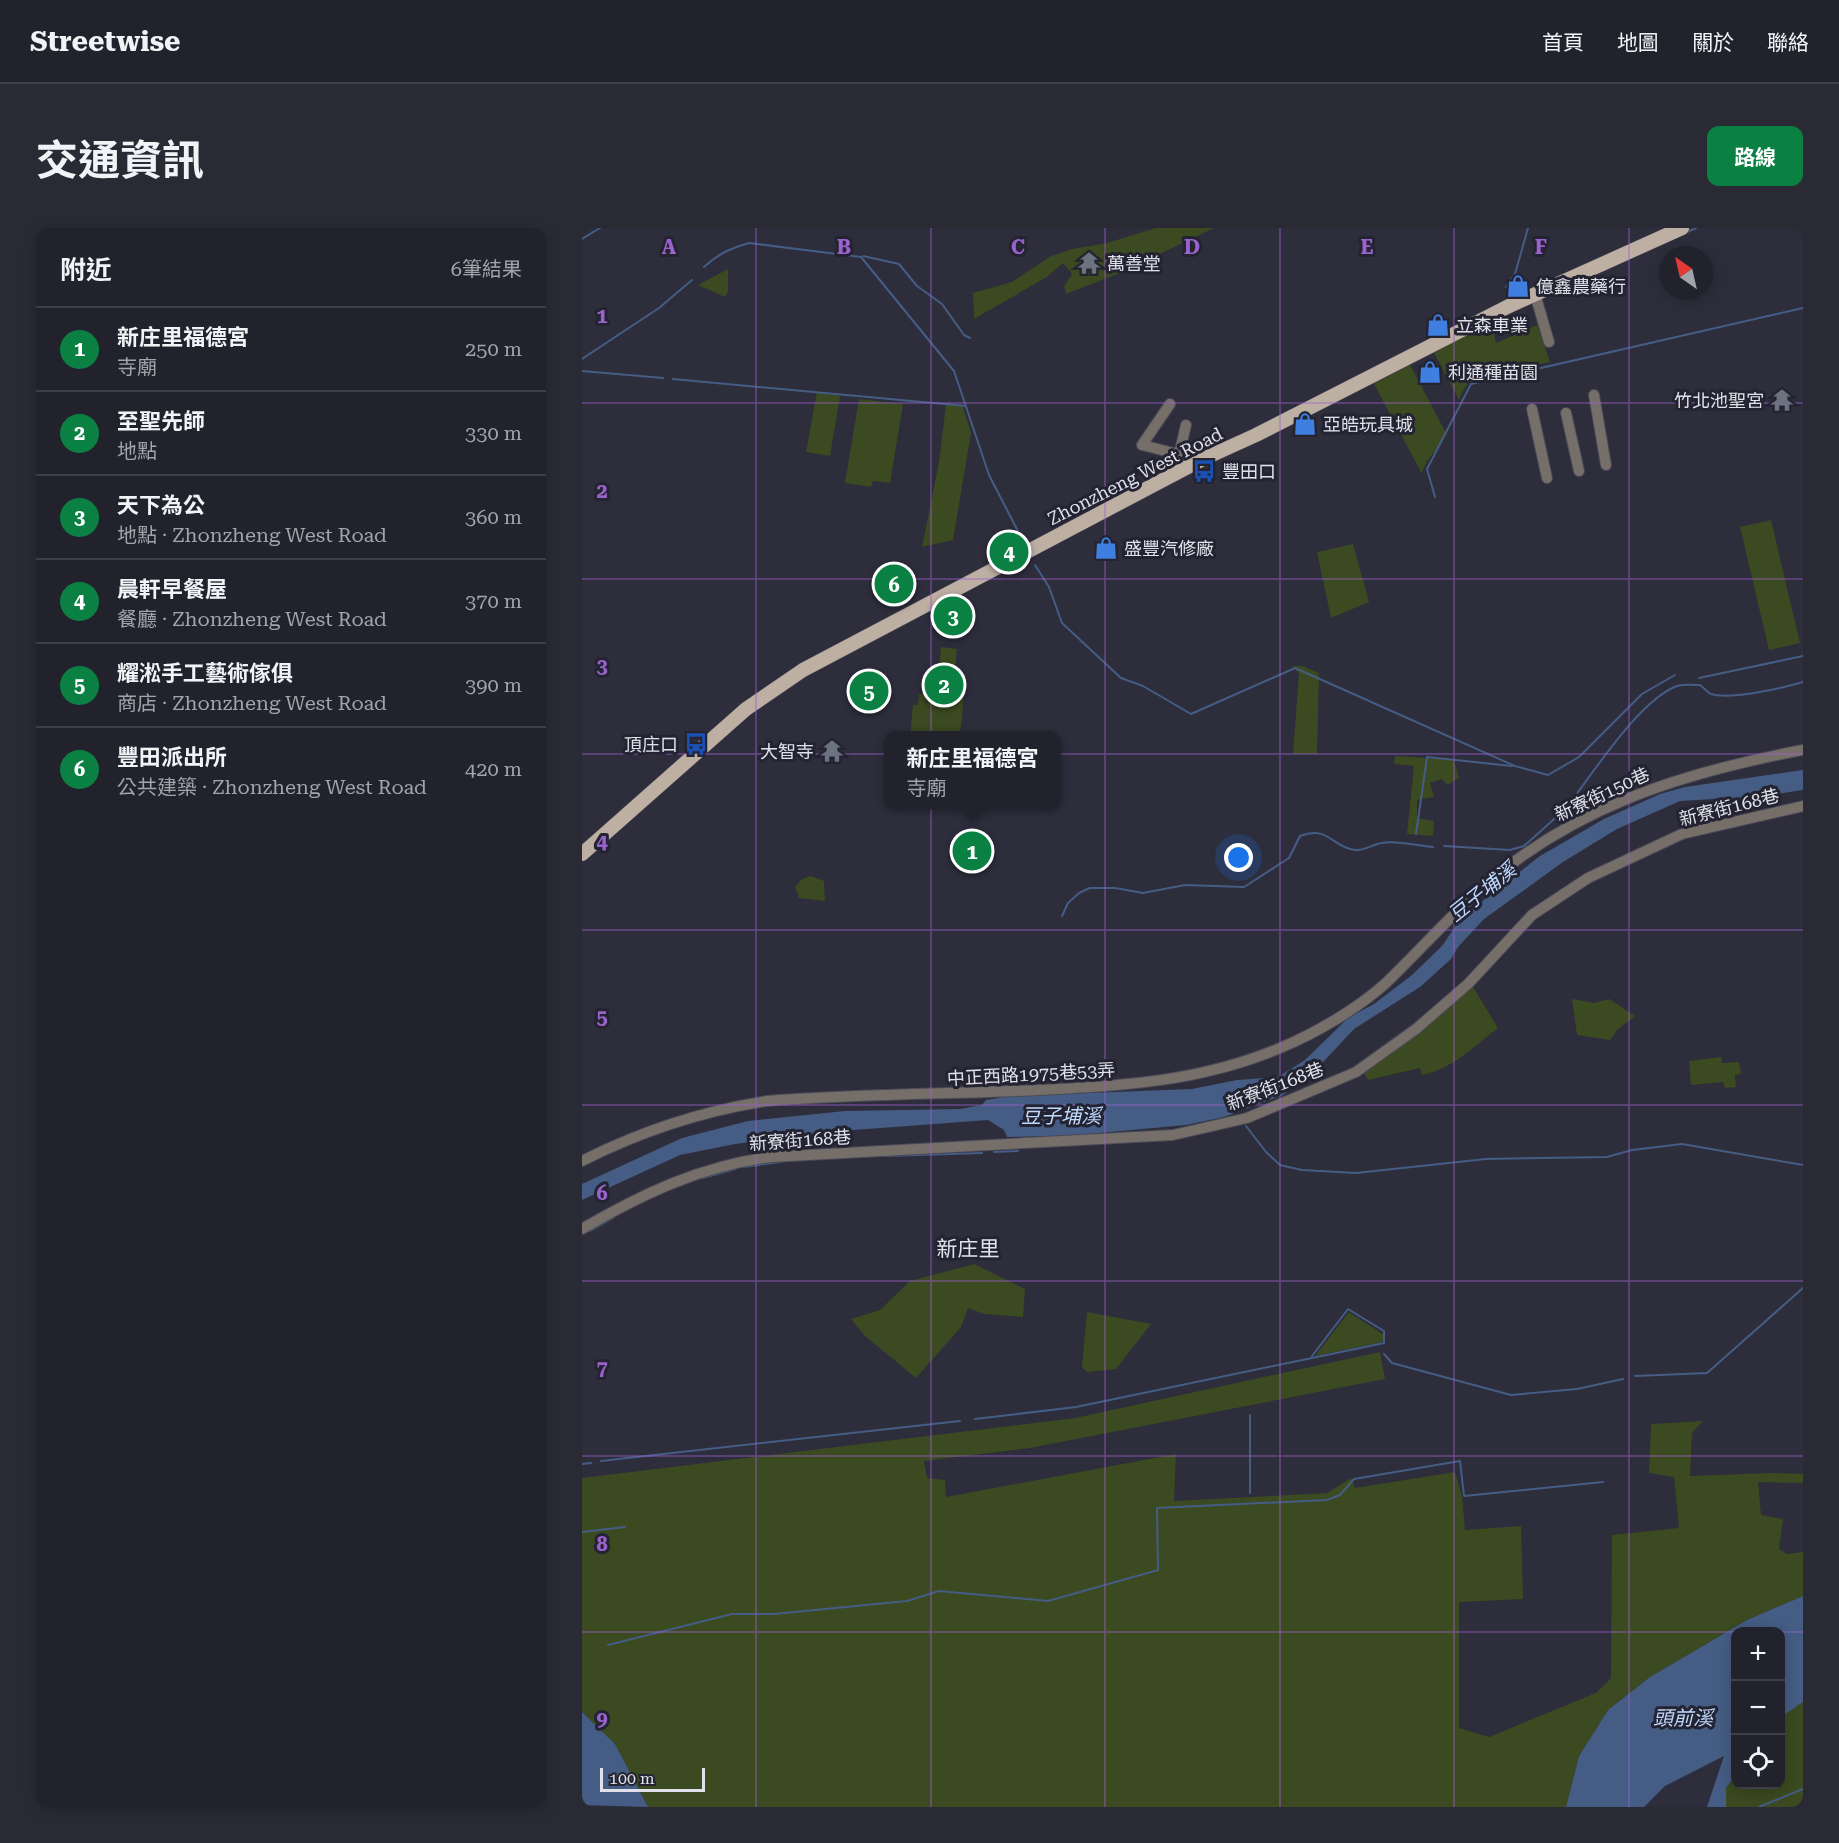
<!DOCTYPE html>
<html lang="zh-TW">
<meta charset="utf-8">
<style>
:root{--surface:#22222d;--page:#2a2a35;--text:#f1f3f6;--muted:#a2a4aa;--line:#3f3f49;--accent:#0b8043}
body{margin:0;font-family:"Roboto Serif","Noto Sans TC",serif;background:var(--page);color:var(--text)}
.controls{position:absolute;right:18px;bottom:18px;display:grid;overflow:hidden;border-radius:12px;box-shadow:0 3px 15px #0003}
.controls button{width:54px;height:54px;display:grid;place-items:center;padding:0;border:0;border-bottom:2px solid var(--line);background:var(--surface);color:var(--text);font:30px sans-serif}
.compass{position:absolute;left:1077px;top:18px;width:54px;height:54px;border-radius:50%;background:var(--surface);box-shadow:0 3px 15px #0003;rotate:326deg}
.scale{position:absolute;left:18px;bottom:15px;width:105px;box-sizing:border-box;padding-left:6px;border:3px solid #e1e1eb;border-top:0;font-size:16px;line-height:21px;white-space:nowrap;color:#e1e1eb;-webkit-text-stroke:4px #232332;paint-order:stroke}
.you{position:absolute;left:657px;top:630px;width:21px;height:21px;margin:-15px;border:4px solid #fff;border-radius:50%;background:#1a73e8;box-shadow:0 0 0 9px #1a73e833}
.badge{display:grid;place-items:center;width:39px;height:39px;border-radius:50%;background:var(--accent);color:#fff;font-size:20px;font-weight:700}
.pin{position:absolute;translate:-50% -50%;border:3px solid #fff;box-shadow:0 2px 6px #0006}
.popup{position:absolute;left:302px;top:503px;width:177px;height:78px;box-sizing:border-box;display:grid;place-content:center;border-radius:12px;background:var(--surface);filter:drop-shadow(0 2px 4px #0005);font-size:20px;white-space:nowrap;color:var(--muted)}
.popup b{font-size:22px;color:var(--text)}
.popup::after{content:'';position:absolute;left:50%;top:100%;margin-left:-12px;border:12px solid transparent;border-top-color:var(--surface)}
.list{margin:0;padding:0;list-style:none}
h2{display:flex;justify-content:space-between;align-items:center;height:78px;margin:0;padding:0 24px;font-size:26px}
h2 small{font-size:20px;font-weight:400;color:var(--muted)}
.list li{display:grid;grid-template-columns:39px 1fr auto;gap:18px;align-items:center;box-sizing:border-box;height:84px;padding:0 24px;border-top:2px solid var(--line)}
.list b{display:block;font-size:22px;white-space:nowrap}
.list p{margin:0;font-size:20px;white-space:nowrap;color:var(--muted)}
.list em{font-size:20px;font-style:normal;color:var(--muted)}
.icon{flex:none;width:33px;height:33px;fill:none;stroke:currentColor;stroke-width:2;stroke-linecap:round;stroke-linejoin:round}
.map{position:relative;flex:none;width:1221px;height:1579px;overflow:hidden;border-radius:12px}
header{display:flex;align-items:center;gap:36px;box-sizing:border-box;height:84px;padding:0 30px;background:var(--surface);border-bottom:2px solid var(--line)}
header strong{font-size:28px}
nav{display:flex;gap:33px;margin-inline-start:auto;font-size:21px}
.intro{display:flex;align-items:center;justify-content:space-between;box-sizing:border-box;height:144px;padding:0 36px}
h1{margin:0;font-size:42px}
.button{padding:15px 27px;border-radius:12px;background:var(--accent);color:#fff;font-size:21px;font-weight:700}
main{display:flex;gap:36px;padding:0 36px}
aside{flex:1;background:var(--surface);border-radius:12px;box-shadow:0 3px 15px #0003}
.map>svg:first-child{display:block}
.green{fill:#3b4a20}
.water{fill:#455d84}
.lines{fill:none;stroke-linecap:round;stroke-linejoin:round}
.stream{stroke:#455d84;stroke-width:2}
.minor-casing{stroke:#4a4a58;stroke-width:12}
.major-casing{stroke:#4a4a58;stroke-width:15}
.minor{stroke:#766f69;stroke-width:10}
.major{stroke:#beafa3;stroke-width:14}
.grid{fill:none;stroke:#9a62cc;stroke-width:1.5;stroke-opacity:0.55}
.labels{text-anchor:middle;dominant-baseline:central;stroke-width:6;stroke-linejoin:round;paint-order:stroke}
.poi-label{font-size:18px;fill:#e1e1eb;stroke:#232332;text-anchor:start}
.street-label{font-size:18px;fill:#e1e1eb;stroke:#232332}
.water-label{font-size:20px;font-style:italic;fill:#bfd8fe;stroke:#232332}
.quarter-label{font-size:21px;fill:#e1e1eb;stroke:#232332}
.grid-label{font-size:20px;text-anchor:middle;font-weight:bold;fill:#9a62cc;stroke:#232332;stroke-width:6;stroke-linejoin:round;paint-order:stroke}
</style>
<header>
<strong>Streetwise</strong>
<nav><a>首頁</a><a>地圖</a><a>關於</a><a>聯絡</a></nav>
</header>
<div class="intro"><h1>交通資訊</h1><a class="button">路線</a></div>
<main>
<aside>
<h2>附近<small>6筆結果</small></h2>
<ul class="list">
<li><span class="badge">1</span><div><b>新庄里福德宮</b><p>寺廟</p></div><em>250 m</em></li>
<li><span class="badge">2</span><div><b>至聖先師</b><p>地點</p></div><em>330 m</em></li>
<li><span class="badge">3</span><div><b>天下為公</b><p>地點 · Zhonzheng West Road</p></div><em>360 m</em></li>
<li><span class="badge">4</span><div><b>晨軒早餐屋</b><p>餐廳 · Zhonzheng West Road</p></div><em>370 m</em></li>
<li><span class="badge">5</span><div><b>耀淞手工藝術傢俱</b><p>商店 · Zhonzheng West Road</p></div><em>390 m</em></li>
<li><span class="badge">6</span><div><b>豐田派出所</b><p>公共建築 · Zhonzheng West Road</p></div><em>420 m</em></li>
</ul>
</aside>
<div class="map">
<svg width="1221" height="1579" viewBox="0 0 1221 1579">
<rect width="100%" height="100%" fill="#2d2d3c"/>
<g class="green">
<path d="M574,0H632L538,45L484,66L482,58L490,46L481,35L465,49L392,91L391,65L430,54L469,28L490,21L525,15Z"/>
<path d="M146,41V63L143,69L116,57Z"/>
<path d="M910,93L914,115L955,97L968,134L920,144L919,148C895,150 887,147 877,172L851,123Z"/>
<path d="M827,135L864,205C858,221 843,230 840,246L791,154Z"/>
<path d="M235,164L258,168L248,228L224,224Z"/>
<path d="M277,171L321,176L308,255L291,253L289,259L263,255Z"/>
<path d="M380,176L389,205L371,312L340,319L357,234L364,177Z"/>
<path d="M1189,292L1218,415L1187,422L1158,299Z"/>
<path d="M771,316L787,374L749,390L735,324Z"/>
<path d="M359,419L375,421L372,451L356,450Z"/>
<path d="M710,438H720L737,445L735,526H711L717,445Z"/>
<path d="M374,465L382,466L378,507H328L331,477H336L337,466H344V475C356,468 361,466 373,474Z"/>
<path d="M813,528L872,532L877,550L865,557L860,551L848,555L852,569L835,572V590L852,593L851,608L825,606L832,538L812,536Z"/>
<path d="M229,648L242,653L243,673L217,670L213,659L220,651Z"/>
<path d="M891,759L916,800C894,817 869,842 840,847L838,840L786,852L781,844L831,808Z"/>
<path d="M990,771L1012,775L1027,771L1053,788L1035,802L1028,812L995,807Z"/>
<path d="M1139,829L1140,835L1157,834L1159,846L1153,847L1154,859L1143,860L1141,854L1109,857L1107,833Z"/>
<path d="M392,1036L443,1061L441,1089L402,1086L386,1080L379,1099L334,1150L282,1107L269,1091L298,1082L328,1053Z"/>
<path d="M505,1084L569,1096L534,1141L505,1144L500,1139Z"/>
<path d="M767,1084L802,1107L800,1114L733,1128Z"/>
<path d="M798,1124L803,1151L448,1220L342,1233L345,1250L363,1252L364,1269L594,1226L592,1273L745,1265L769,1250L773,1260L873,1244L880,1268L883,1302L939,1298L941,1371L877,1374V1500L907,1509L1014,1465L1029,1450L1030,1307L1097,1300L1092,1249L1067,1245L1069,1196L1121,1193L1110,1205L1108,1248L1190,1245L1221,1246V1255L1176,1254L1179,1287L1201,1291L1197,1321L1205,1326L1221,1324V1368L1165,1392L1068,1449L1026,1482L997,1528L984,1579H66L33,1516L0,1484V1250L493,1190Z"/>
<path d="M1221,1474V1579H1144V1560L1153,1548L1154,1556H1198L1199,1489Z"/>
</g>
<g class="water">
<path d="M1221,542V562L1182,568L1098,573L1035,601L981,634L902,691L876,719L869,731L838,759L772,801L742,833L701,867L642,889L604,897L485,908L425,909L422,902L406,892L258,903L153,916L98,927L0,972V956L100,910L166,893L263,883L378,881L400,877L404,872L429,868L610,861L655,852L696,849L723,832L766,790L792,776L830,747L860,718L879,690L958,628L1022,591L1078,566L1103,559Z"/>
<path d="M1221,1368V1474L1199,1489L1198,1404H1154L1153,1548L1144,1560V1579H1125L1142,1528L1083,1558L1062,1579H984L997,1528L1026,1482L1068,1449L1165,1392Z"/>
<path d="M0,1484L33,1516L66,1579L0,1577Z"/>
</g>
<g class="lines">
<g class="stream">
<path d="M1103,5L1114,0"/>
<path d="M0,11L18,0"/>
<path d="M281,28L317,36L335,58L360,76L382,107L388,110"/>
<path d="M122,39C136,26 149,20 167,15L279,29L372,143L407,247L441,313"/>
<path d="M924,59L933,46L946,0"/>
<path d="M0,131L77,80L110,52"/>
<path d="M0,143L81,150"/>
<path d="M91,151L384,178"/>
<path d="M853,269L845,241L889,156L1221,80"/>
<path d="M453,337L467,359L480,395L539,450L561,458L609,486L713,440L933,538L966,547L997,529L1060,466L1093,447"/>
<path d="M1117,450L1221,428"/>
<path d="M984,580C1010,547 1057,472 1095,458C1102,456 1111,457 1118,457C1121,459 1126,465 1129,466C1149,472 1201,460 1221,454"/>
<path d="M834,606L845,529L930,538"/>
<path d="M862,618L928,622L942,618L980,584"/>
<path d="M480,688L486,675L497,665L508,660H533L561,665L603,657L662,659L707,630L718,608C747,597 749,619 773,622C783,623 791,616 800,615C815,612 836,618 851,619"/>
<path d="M664,898L684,924L698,937L720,942L774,945L904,931L1025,929L1050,922L1100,916L1221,937"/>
<path d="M412,924L436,923"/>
<path d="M304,928L400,925"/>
<path d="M162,939L198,934"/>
<path d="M121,950L153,941"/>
<path d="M8,1003L31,990"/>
<path d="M802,1126L810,1135L929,1167L995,1161L1041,1151"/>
<path d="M1053,1148L1125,1145L1221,1060"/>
<path d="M393,1191L494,1179L802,1115V1103L766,1081L730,1128"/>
<path d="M19,1233L378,1193"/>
<path d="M0,1236L9,1235"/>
<path d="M668,1265V1187"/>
<path d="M0,1304L43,1299"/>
<path d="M26,1417L150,1386H192L325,1373L357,1363L466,1373L576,1342L575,1280L745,1272L758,1267L772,1251L878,1233L882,1268L1021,1254"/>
<path d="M1177,1579L1221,1561"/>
</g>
<g class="minor-casing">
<g id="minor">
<path d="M953,66L967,114"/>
<path d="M1012,167L1024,237"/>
<path d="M588,176L560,217L619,232"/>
<path d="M950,181L965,250"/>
<path d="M984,185L997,243"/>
<path d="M597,227L604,197"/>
<path d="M0,933C59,903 120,883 185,873C276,866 367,866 458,862C541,858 620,853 698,820C734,805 775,781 804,755C834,726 862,695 893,666C987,580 1098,545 1221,522"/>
<path d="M0,1001C60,966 121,937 190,929L591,907L665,890L774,844L834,801L886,756L950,687L1006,650L1100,606L1221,578"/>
</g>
</g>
<g class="major-casing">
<path id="major" d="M0,626L164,481L221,442L619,232L674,207L927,78L1100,0"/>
</g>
<use href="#minor" class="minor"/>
<use href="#major" class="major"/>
</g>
<path class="grid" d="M174,0V1579M349,0V1579M523,0V1579M698,0V1579M872,0V1579M1047,0V1579M0,175H1221M0,351H1221M0,526H1221M0,702H1221M0,877H1221M0,1053H1221M0,1228H1221M0,1404H1154M1198,1404H1221"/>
<defs>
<g id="temple-bare" transform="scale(1.8)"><path d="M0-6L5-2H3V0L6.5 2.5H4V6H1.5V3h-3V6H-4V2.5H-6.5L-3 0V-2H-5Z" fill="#6b7280" stroke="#232332" stroke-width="2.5" paint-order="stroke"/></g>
<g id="shop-bare" transform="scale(1.8)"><path d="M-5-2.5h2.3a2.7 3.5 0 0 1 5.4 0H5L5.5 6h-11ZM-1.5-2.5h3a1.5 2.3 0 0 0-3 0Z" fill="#3f7fe0" stroke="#232332" stroke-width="2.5" paint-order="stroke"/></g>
<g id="bus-bare" transform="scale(1.8)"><path d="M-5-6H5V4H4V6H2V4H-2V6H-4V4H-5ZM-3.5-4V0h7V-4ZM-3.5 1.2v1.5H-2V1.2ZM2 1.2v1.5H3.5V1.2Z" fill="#1a4fb4" stroke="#232332" stroke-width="2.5" paint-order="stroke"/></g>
</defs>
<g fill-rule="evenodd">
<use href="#temple-bare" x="507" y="35"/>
<use href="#shop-bare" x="936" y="58"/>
<use href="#shop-bare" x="856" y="97"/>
<use href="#shop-bare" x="848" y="144"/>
<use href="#temple-bare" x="1200" y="172"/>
<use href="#shop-bare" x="723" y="196"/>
<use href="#bus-bare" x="622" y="243"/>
<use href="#shop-bare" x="524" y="320"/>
<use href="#bus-bare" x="114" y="516"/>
<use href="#temple-bare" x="250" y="523"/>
</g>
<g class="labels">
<g class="poi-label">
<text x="525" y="35">萬善堂</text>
<text x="954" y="58">億鑫農藥行</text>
<text x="874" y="97">立森車業</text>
<text x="866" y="144">利通種苗園</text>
<text x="1182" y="172" text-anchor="end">竹北池聖宮</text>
<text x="741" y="196">亞皓玩具城</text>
<text x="640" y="243">豐田口</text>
<text x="542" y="320">盛豐汽修廠</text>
<text x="96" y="516" text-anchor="end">頂庄口</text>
<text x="232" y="523" text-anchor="end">大智寺</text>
</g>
<g class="street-label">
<text transform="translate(553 248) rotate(-27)">Zhonzheng West Road</text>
<text transform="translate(1020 566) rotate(-25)">新寮街150巷</text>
<text transform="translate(1147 579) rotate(-14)">新寮街168巷</text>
<text transform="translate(449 846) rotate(-3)">中正西路1975巷53弄</text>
<text transform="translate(693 858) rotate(-21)">新寮街168巷</text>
<text transform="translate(218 912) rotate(-4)">新寮街168巷</text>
</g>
<g class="water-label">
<text transform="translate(900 664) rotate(-39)">豆子埔溪</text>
<text x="479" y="888">豆子埔溪</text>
<text x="1101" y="1490">頭前溪</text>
</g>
<g class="quarter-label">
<text x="386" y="1021">新庄里</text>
</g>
</g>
<g class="grid-label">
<text x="87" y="26">A</text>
<text x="262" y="26">B</text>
<text x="436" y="26">C</text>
<text x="610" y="26">D</text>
<text x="785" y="26">E</text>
<text x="959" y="26">F</text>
<text x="20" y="95">1</text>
<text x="20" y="270">2</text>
<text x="20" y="445">3</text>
<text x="20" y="621">4</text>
<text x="20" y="796">5</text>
<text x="20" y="972">6</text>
<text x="20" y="1147">7</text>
<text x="20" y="1323">8</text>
<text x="20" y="1498">9</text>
</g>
</svg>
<div class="controls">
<button>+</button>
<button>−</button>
<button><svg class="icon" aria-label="locate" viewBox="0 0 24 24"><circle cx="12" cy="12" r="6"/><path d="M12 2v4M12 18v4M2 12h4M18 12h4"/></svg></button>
</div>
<svg class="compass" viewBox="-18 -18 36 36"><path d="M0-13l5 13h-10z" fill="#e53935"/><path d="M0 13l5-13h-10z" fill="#a2a4aa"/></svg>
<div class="scale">100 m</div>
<div class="you"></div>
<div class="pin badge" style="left:390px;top:623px">1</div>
<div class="popup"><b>新庄里福德宮</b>寺廟</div>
<div class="pin badge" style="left:362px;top:457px">2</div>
<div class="pin badge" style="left:371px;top:388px">3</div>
<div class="pin badge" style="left:427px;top:324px">4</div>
<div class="pin badge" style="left:287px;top:463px">5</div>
<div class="pin badge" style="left:312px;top:356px">6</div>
</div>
</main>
